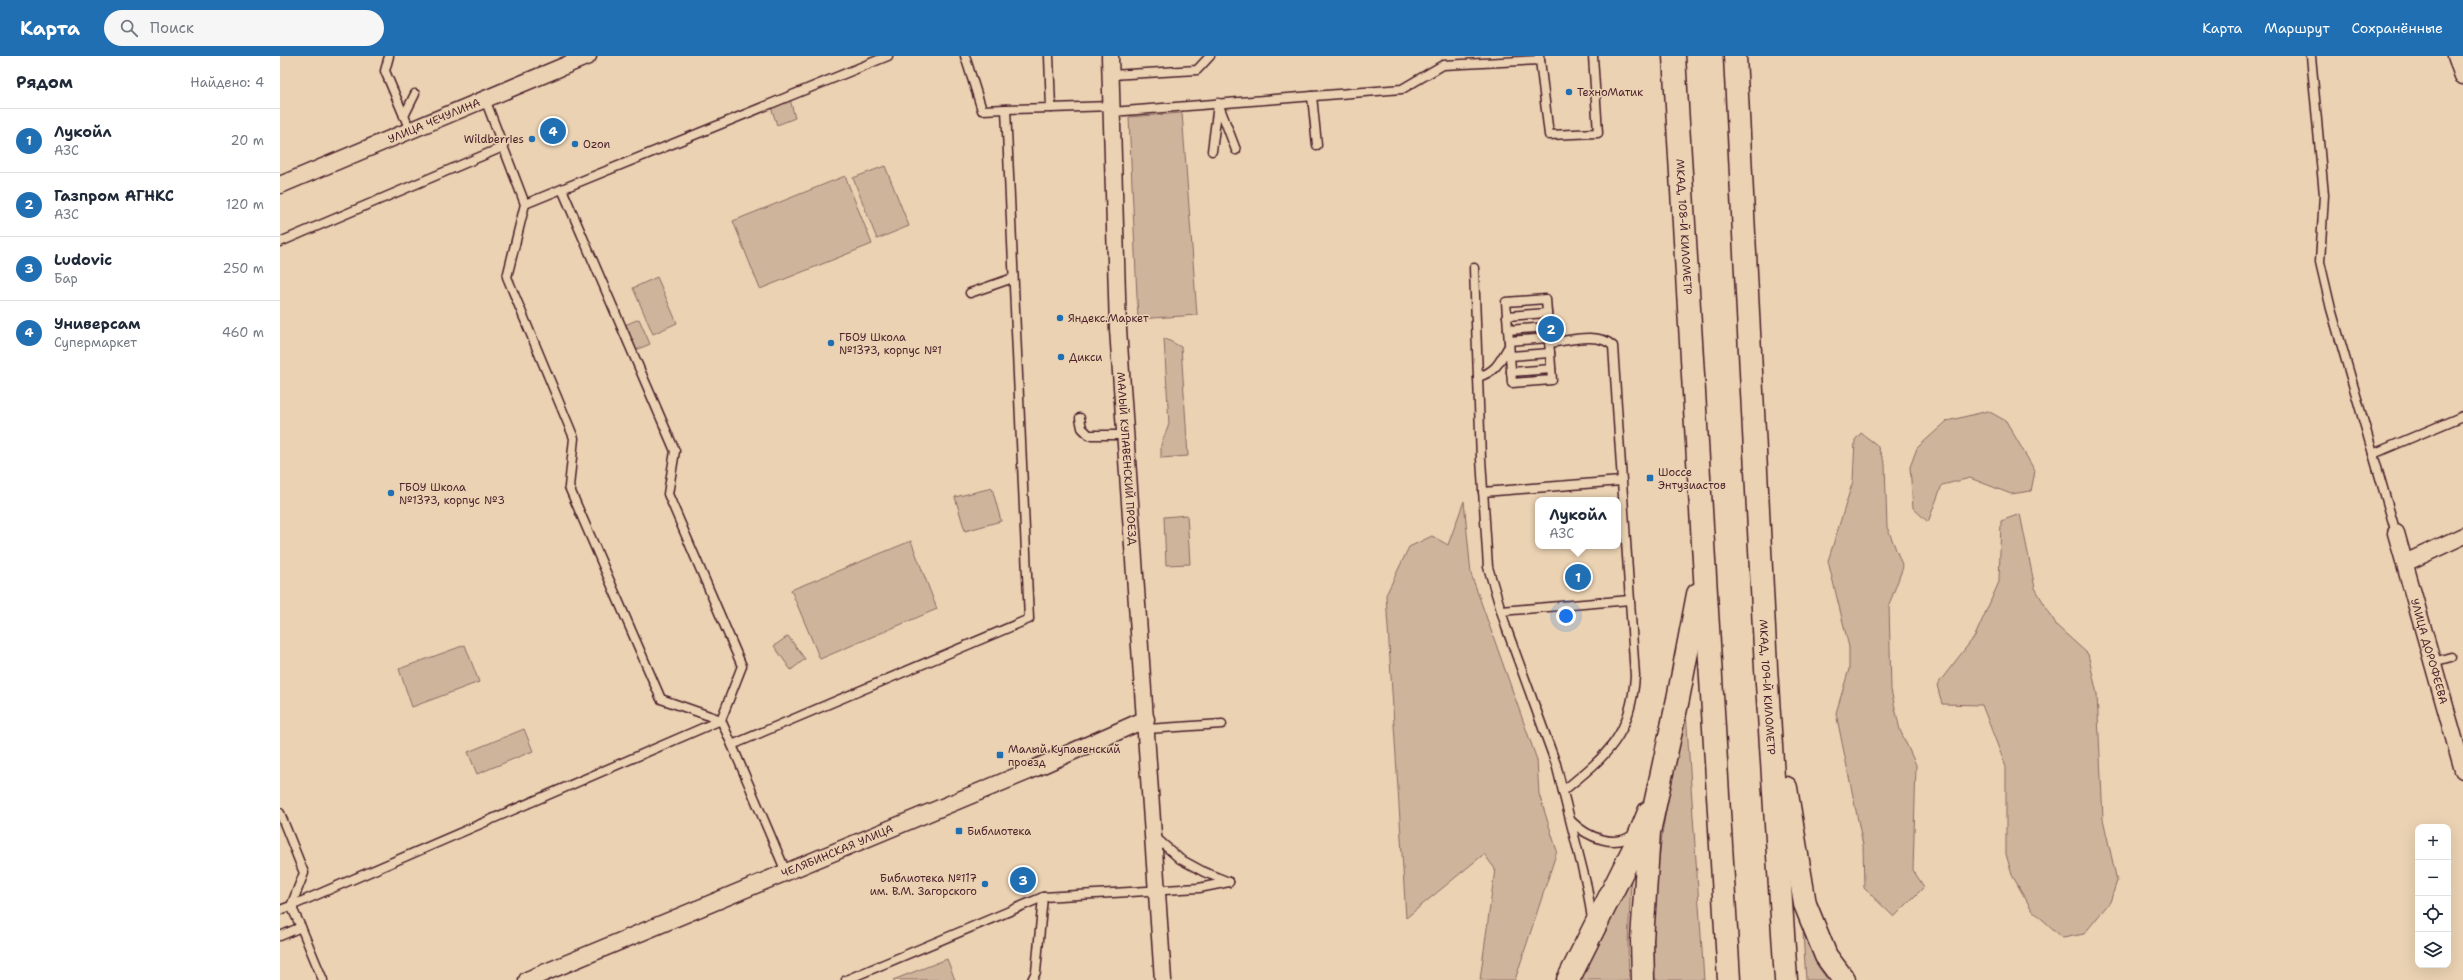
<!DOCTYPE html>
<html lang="ru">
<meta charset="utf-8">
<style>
:root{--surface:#fff;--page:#f6f6f7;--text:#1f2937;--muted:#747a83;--line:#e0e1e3;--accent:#1f6fb2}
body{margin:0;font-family:"Shantell Sans",sans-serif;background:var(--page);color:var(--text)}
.controls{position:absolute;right:12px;bottom:12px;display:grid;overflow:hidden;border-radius:8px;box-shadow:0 4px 16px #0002}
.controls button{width:36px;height:36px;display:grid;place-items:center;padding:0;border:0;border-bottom:1px solid var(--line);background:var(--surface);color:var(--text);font:20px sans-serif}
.you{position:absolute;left:1286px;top:560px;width:14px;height:14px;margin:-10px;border:3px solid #fff;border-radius:50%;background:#1a73e8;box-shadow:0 0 0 6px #1a73e833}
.badge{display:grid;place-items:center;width:26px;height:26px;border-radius:50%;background:var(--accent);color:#fff;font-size:13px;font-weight:700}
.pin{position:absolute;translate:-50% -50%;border:2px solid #fff;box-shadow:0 1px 4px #0006}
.popup{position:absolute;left:1255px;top:441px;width:86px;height:52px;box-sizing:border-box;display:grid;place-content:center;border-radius:8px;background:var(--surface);filter:drop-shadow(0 1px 3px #0005);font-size:13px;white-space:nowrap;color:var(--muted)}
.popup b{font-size:15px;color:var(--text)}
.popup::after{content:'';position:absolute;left:50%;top:100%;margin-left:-8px;border:8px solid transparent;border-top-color:var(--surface)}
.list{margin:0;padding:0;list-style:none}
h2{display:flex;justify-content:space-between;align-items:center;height:52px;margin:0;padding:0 16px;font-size:17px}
h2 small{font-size:13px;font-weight:400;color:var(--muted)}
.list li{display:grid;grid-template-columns:26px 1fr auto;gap:12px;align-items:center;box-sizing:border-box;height:64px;padding:0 16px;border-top:1px solid var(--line)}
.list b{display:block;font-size:15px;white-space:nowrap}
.list p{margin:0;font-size:13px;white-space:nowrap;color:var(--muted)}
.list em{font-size:13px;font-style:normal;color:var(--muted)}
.icon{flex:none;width:22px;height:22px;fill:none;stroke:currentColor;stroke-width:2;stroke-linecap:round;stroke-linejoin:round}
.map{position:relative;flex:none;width:2183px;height:924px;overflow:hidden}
header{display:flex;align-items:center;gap:24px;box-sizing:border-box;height:56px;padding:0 20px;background:var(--accent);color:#fff}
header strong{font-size:19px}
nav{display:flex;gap:22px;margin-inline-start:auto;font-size:14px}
.search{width:280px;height:36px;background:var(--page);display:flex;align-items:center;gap:10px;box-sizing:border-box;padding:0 14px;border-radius:22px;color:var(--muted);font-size:15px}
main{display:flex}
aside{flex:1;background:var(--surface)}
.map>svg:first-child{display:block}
.green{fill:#cfb49c;stroke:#8c6a64}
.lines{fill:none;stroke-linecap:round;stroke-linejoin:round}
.service-casing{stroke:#4a1f2b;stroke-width:11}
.minor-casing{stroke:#4a1f2b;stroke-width:19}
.primary-casing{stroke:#4a1f2b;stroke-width:25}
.trunk-casing{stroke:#4a1f2b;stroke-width:25}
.service{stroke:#ead2b2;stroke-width:8}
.minor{stroke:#ead2b2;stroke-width:16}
.primary{stroke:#ead2b2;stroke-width:22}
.trunk{stroke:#ead2b2;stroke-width:22}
.poi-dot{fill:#1f6fb2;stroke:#ead2b2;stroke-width:1.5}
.labels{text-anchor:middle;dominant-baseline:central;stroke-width:3;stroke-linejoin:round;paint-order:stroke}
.poi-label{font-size:11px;fill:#4a1f2b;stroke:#ead2b2;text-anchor:start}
.street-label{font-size:11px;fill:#4a1f2b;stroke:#ead2b2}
</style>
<header>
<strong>Карта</strong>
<div class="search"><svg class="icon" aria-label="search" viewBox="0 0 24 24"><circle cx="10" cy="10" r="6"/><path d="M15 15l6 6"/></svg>Поиск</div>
<nav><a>Карта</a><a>Маршрут</a><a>Сохранённые</a></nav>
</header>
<main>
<aside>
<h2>Рядом<small>Найдено: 4</small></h2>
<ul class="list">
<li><span class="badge">1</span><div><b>Лукойл</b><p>АЗС</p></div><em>20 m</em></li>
<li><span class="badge">2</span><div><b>Газпром АГНКС</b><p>АЗС</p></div><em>120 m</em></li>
<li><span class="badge">3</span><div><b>Ludovic</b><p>Бар</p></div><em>250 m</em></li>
<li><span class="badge">4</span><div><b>Универсам</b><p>Супермаркет</p></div><em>460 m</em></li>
</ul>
</aside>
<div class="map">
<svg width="2183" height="924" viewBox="0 0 2183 924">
<rect width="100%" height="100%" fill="#ead2b2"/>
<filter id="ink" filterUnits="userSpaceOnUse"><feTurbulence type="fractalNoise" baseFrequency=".025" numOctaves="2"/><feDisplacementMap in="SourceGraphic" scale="8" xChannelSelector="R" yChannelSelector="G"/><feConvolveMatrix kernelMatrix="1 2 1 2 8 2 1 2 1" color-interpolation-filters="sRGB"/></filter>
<g filter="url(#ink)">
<g class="green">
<path d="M510,43L515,62L497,69L491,51Z"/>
<path d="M902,57L917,259L858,263L849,61Z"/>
<path d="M605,110L629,170L597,183L573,122Z"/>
<path d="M565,120L592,188L480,233L453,165Z"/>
<path d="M377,221L397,267L373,278L353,232Z"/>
<path d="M359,263L370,288L356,294L345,269Z"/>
<path d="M884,282L901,291L908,400L881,402V389L889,368Z"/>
<path d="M1708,355L1726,365L1755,415L1751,435L1731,438L1690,422L1662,429L1648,466L1633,452L1630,411L1637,392L1667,365Z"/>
<path d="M1581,377L1597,389L1605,408L1607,471L1623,511L1609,549L1611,634L1620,674L1636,709L1633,814L1644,831L1614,861L1584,832L1583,789L1556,657L1569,613V591L1548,505L1573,425L1575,384Z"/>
<path d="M712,432L721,465L685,475L675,441Z"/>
<path d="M1184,445L1191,518L1257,704L1259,738L1277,795L1235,924H1200L1215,813L1204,798L1126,862L1106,539L1129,491L1152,480L1168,489Z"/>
<path d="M1740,458L1755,532L1777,570L1808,598L1817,638L1823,763L1837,825L1830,846L1804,878L1783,882L1752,854L1732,819L1726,798V711L1702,649L1662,648L1657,629L1695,580L1719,526L1721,465Z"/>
<path d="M907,459L910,508L886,509L884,461Z"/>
<path d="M631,485L657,553L540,603L511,534Z"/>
<path d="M508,580L525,603L511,614L494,590Z"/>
<path d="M185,589L199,626L132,651L119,613Z"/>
<path d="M1406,655L1424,924H1375C1369,831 1386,745 1406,655Z"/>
<path d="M244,673L253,695L197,718L188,696Z"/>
<path d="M1351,825L1348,888L1349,924H1297L1345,833Z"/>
<path d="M1523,877L1539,912L1548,924H1526Z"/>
<path d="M667,903L675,924H613Z"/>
</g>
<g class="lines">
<g class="service-casing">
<g id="service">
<path d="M109,0L105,15L130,74"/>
<path d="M769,0L771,52L832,50"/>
<path d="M2031,0L2044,139L2040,206L2051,253L2116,477"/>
<path d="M1260,4L1269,79L1318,77L1313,0"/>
<path d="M831,19L917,14L930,0"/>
<path d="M1032,40L1037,89"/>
<path d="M205,43L245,148L227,221L294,382L289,431L381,643L441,664"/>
<path d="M938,47L956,94"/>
<path d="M726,53L771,52"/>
<path d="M832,56L1122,33L1163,9L1260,4L1259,0"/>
<path d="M124,60L135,38"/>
<path d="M932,95L938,48"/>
<path d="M282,133L395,395L388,438L462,610L441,664L452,689"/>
<path d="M245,148L608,0"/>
<path d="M0,186L223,91"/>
<path d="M1194,212L1201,403L1208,511L1226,571L1276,708L1307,831L1312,863"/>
<path d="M690,237L733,222"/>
<path d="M1266,243L1272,324L1232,327L1226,246Z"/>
<path d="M1227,260L1267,257"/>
<path d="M1228,274L1268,271"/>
<path d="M1229,285L1269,282"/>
<path d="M1269,287C1287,285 1319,275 1333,290L1355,620C1351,680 1327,699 1283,735"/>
<path d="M1230,300L1270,297"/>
<path d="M1231,316L1271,313"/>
<path d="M1198,321C1217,315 1219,306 1229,290"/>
<path d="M800,362L802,372L809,379H845"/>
<path d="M2093,398L2183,360"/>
<path d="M1203,436L1341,425"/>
<path d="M1221,555L1350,544"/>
<path d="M2153,606L2171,601"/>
<path d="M867,673L942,668"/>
<path d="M0,757L24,817L11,850"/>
<path d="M1291,765C1307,781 1336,794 1355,777"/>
<path d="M874,780L900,803L924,816L949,826"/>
<path d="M506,816L452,689L749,563L726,53L702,54L685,0"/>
<path d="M11,850L441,664"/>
<path d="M0,854L11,850L21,871"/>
<path d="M0,880L21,871L43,924"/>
<path d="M566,924L763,841L919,832L949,826"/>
<path d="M752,924L756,916L763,841"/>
</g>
</g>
<g class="minor-casing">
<g id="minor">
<path id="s1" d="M830,0L838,273L883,924"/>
<path d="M2176,0L2183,20"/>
<path id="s2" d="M0,129L308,0"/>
<path id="s3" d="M2116,477L2183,714"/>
<path d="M2125,507L2183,480"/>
<path id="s4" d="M247,924L749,715L866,663"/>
</g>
</g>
<g class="primary-casing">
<path id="primary" d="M1288,924L1355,790L1369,756"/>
</g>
<g class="trunk-casing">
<g id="trunk">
<path id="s5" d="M1394,0L1449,924"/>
<path id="s6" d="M1455,0L1486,612L1506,924"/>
<path d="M1506,732L1525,848L1546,900L1564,924"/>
<path d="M1363,924L1362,884L1369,776L1398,643L1418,538"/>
</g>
</g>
<use href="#service" class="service"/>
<use href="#minor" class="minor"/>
<use href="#primary" class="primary"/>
<use href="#trunk" class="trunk"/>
</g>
</g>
<g class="poi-dot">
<circle cx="1289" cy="36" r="4"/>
<circle cx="252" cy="83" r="4"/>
<circle cx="295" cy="88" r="4"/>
<circle cx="780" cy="262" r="4"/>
<circle cx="551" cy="287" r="4"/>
<circle cx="781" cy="301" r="4"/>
<rect x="1366" y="418" width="8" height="8" rx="2"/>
<circle cx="111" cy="437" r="4"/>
<rect x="716" y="695" width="8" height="8" rx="2"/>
<rect x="675" y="771" width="8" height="8" rx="2"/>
<circle cx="705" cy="828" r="4"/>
</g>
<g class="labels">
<g class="poi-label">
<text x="1297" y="36">ТехноМатик</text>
<text x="244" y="83" text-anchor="end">Wildberries</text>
<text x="303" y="88">Ozon</text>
<text x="788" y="262">Яндекс.Маркет</text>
<text x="559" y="281">ГБОУ Школа<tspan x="559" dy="13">№1373, корпус №1</tspan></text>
<text x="789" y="301">Дикси</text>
<text x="1378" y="416">Шоссе<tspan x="1378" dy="13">Энтузиастов</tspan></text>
<text x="119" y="431">ГБОУ Школа<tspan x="119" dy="13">№1373, корпус №3</tspan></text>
<text x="728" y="693">Малый Купавенский<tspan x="728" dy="13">проезд</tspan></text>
<text x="687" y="775">Библиотека</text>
<text x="697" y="822" text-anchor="end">Библиотека №117<tspan x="697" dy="13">им. В.М. Загорского</tspan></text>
</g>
<g class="street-label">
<text stroke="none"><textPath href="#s2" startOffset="167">УЛИЦА ЧЕЧУЛИНА</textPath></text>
<text stroke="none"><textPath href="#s5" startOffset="171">МКАД, 108-Й КИЛОМЕТР</textPath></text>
<text stroke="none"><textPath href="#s1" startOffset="403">МАЛЫЙ КУПАВЕНСКИЙ ПРОЕЗД</textPath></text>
<text stroke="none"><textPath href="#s3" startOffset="123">УЛИЦА ДОРОФЕЕВА</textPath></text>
<text stroke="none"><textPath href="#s6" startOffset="632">МКАД, 109-Й КИЛОМЕТР</textPath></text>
<text stroke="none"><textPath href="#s4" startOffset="336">ЧЕЛЯБИНСКАЯ УЛИЦА</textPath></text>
</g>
</g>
</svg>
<div class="controls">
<button>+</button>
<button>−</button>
<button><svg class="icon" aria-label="locate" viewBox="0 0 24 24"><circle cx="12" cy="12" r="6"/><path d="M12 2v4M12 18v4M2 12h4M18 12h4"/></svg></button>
<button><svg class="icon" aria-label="layers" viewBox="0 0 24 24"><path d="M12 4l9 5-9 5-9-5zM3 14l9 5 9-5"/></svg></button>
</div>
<div class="you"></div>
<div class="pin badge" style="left:1298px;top:521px">1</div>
<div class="popup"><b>Лукойл</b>АЗС</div>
<div class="pin badge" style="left:1271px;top:273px">2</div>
<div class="pin badge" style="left:743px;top:824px">3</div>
<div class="pin badge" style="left:273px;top:75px">4</div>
</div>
</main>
